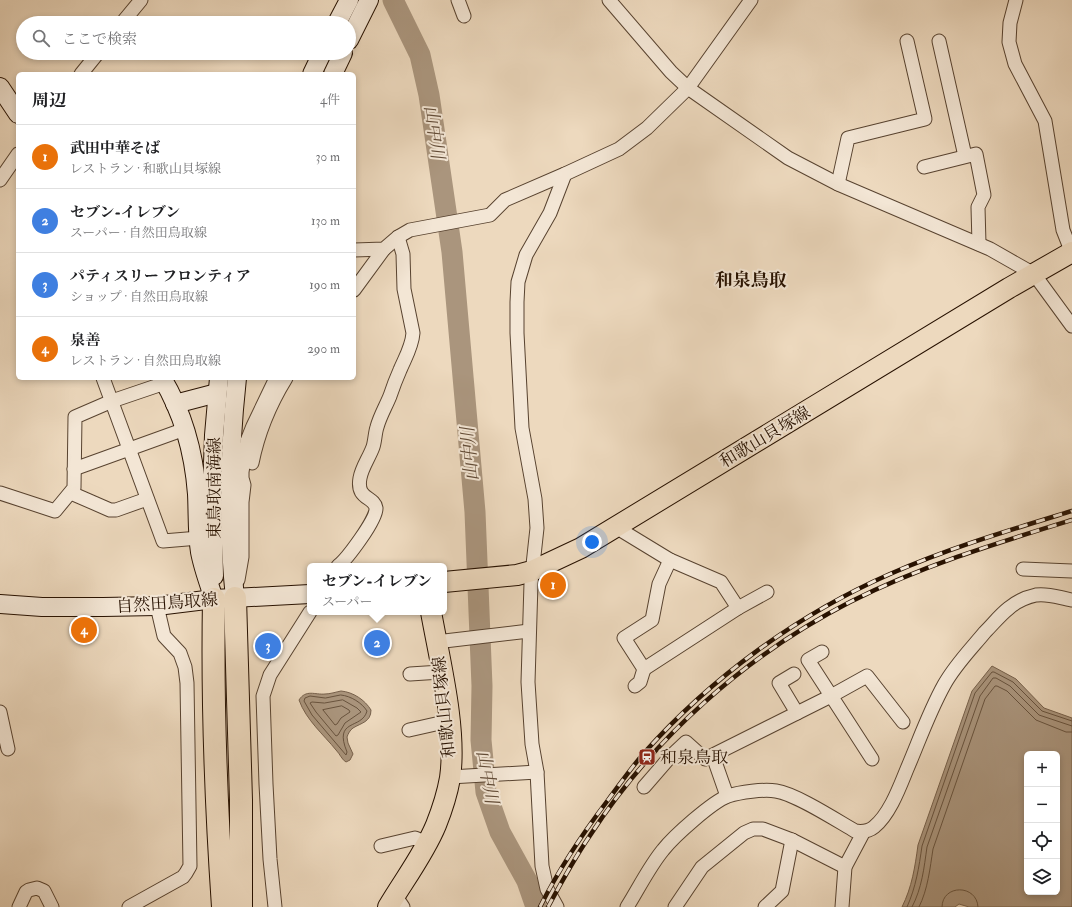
<!DOCTYPE html>
<html lang="ja">
<meta charset="utf-8">
<style>
:root{--surface:#fff;--page:#f6f6f6;--text:#202124;--muted:#757577;--line:#e0e0e0;--accent:#8f2418}
body{margin:0;font-family:"IM FELL Double Pica","Noto Serif JP",serif;background:var(--page);color:var(--text)}
.controls{position:absolute;right:12px;bottom:12px;display:grid;overflow:hidden;border-radius:6px;box-shadow:0 2px 6px #0003}
.controls button{width:36px;height:36px;display:grid;place-items:center;padding:0;border:0;border-bottom:1px solid var(--line);background:var(--surface);color:var(--text);font:20px sans-serif}
.you{position:absolute;left:592px;top:542px;width:14px;height:14px;margin:-10px;border:3px solid #fff;border-radius:50%;background:#1a73e8;box-shadow:0 0 0 6px #1a73e833}
.badge{display:grid;place-items:center;width:26px;height:26px;border-radius:50%;background:var(--accent);color:#fff;font-size:13px;font-weight:700}
.pin{position:absolute;translate:-50% -50%;border:2px solid #fff;box-shadow:0 1px 4px #0006}
.popup{position:absolute;left:307px;top:563px;width:140px;height:52px;box-sizing:border-box;display:grid;place-content:center;border-radius:6px;background:var(--surface);filter:drop-shadow(0 1px 3px #0005);font-size:13px;white-space:nowrap;color:var(--muted)}
.popup b{font-size:15px;color:var(--text)}
.popup::after{content:'';position:absolute;left:50%;top:100%;margin-left:-8px;border:8px solid transparent;border-top-color:var(--surface)}
.list{margin:0;padding:0;list-style:none}
h2{display:flex;justify-content:space-between;align-items:center;height:52px;margin:0;padding:0 16px;font-size:17px}
h2 small{font-size:13px;font-weight:400;color:var(--muted)}
.list li{display:grid;grid-template-columns:26px 1fr auto;gap:12px;align-items:center;box-sizing:border-box;height:64px;padding:0 16px;border-top:1px solid var(--line)}
.list b{display:block;font-size:15px;white-space:nowrap}
.list p{margin:0;font-size:13px;white-space:nowrap;color:var(--muted)}
.list em{font-size:13px;font-style:normal;color:var(--muted)}
.icon{flex:none;width:22px;height:22px;fill:none;stroke:currentColor;stroke-width:2;stroke-linecap:round;stroke-linejoin:round}
.map{position:relative;flex:none;width:1072px;height:907px;overflow:hidden}
.search{position:absolute;background:var(--surface);box-shadow:0 2px 6px #0003;left:16px;top:16px;width:340px;height:44px;display:flex;align-items:center;gap:10px;box-sizing:border-box;padding:0 14px;border-radius:22px;color:var(--muted);font-size:15px}
.panel{position:absolute;background:var(--surface);box-shadow:0 2px 6px #0003;left:16px;top:72px;width:340px;height:308px;border-radius:6px}
.map>svg:first-child{display:block}
.water{fill:#aa957d;stroke:#76604b;fill-rule:evenodd}
.lines{fill:none;stroke-linecap:round;stroke-linejoin:round}
.shore{stroke:#68533e;stroke-width:1}
.river{stroke:#aa957d;stroke-width:21}
.street-casing{stroke:#584330;stroke-width:15}
.secondary-casing{stroke:#271100;stroke-width:20}
.primary-casing{stroke:#271100;stroke-width:22}
.highway-casing{stroke:#271100;stroke-width:24}
.street{stroke:#f3e6d5;stroke-width:13}
.secondary{stroke:#f3e6d5;stroke-width:18}
.primary{stroke:#edd9be;stroke-width:20}
.highway{stroke:#edd9be;stroke-width:22}
.rail-casing{stroke:#271100;stroke-width:4.5}
.rail{stroke:#f3e6d5;stroke-width:3;stroke-dasharray:9;stroke-linecap:butt}
.labels{text-anchor:middle;dominant-baseline:central;stroke-width:4;stroke-linejoin:round;paint-order:stroke}
.street-label{font-size:17px;fill:#271100;stroke:#f3e6d5}
.poi-label{font-size:17px;fill:#271100;stroke:#f3e6d5;text-anchor:start}
.water-label{font-size:18px;font-style:italic;fill:#624c38;stroke:#f3e6d5}
.neighbourhood-label{font-size:18px;font-weight:bold;fill:#271100;stroke:#f3e6d5}
</style>
<div class="map">
<svg width="1072" height="907" viewBox="0 0 1072 907">
<rect width="100%" height="100%" fill="#edd9be"/>
<filter id="stains"><feTurbulence type="fractalNoise" baseFrequency=".005" numOctaves="4"/><feColorMatrix values="0 0 0 0 .2 0 0 0 0 .09 0 0 0 0 .02 0 0 0 .5 -.17"/></filter>
<radialGradient id="worn" r=".72"><stop offset=".6" stop-color="#630" stop-opacity="0"/><stop offset="1" stop-color="#630" stop-opacity=".3"/></radialGradient>
<g class="water">
<path d="M992,666L1016,679L1044,708L1072,718V907H969L959,904L955,907H902C912,887 915,867 918,845L972,691ZM1027,754H1057V892H1027Z"/>
<path d="M341,691C353,692 365,700 371,710C371,722 361,723 353,728C350,730 348,734 347,737L348,743L353,754L350,760L346,762C342,760 340,754 336,750C324,735 306,720 299,700C306,689 315,695 325,694C330,694 336,692 341,691Z"/>
</g>
<g class="lines">
<g class="shore">
<path d="M341,695C351,696 362,703 367,711C362,730 333,718 347,752L346,755L312,715L304,701L305,698L310,696L325,698Z"/>
<path d="M343,700L357,708L361,712L345,723L338,735L336,736L316,712L310,703L312,702L324,703Z"/>
<path d="M342,706L349,710L350,712L341,718L337,724L335,725L323,710Z"/>
<path d="M907,907C916,887 919,867 922,846L975,693L992,672H994L1013,682L1042,711L1072,721"/>
<path d="M912,907C922,888 924,868 927,847L980,696L993,678H996L1010,686L1039,715L1072,726"/>
<path d="M919,907C928,889 930,868 933,849L985,699L995,686H997L1007,691L1036,720L1066,732H1072"/>
<path d="M942,907C942,884 977,884 978,907"/>
</g>
<path class="river" d="M393,0L420,55L429,95L452,252L475,512L482,686L481,740L486,792L500,832L527,881L536,907"/>
<g class="street-casing">
<g id="street">
<path d="M458,0L464,16"/>
<path d="M609,0L671,72L688,88L788,158L838,184L990,249L1034,274L1072,326"/>
<path d="M1016,0L1010,23L1009,42L1015,64L1045,121L1063,230L1072,253"/>
<path d="M122,23L141,0"/>
<path d="M939,41L965,156"/>
<path d="M81,74L98,53"/>
<path d="M924,167L976,154L984,195L978,207L979,244"/>
<path d="M0,180L18,154"/>
<path d="M838,184L848,138L925,119L907,41"/>
<path d="M354,250L384,249L398,237L410,230L490,215L505,200L565,174L619,149L647,128L688,88L751,0"/>
<path d="M354,290L384,249"/>
<path d="M103,378L163,541L199,538"/>
<path d="M252,463C258,433 270,404 286,378"/>
<path d="M74,469L185,429"/>
<path d="M0,493L55,511L74,488L75,417L112,401L165,383"/>
<path d="M71,493L110,510H116L147,499"/>
<path d="M619,526L624,532L670,560L721,582L738,608"/>
<path d="M670,560L659,584L652,620L624,638L644,669L738,608L767,592"/>
<path d="M338,566C347,559 377,519 376,508C374,496 356,500 360,478C362,467 369,458 373,447C375,441 375,433 377,427C380,416 386,406 390,396C393,387 396,379 400,370C405,358 412,347 413,333L404,289L403,254L398,237"/>
<path d="M1023,569L1072,571"/>
<path d="M238,580L242,557V502L244,485L242,478V472L247,441L253,426L276,378"/>
<path d="M436,642L529,631"/>
<path d="M822,652L808,660L872,759"/>
<path d="M410,674L441,672"/>
<path d="M794,674L779,683L797,713"/>
<path d="M635,686L640,682L644,669"/>
<path d="M0,712L8,749"/>
<path d="M409,730L449,721"/>
<path d="M713,756L727,796"/>
<path d="M450,777L537,772"/>
<path d="M644,787L670,757L686,742L705,759L831,696L867,676L903,722"/>
<path d="M381,846L415,838L427,843"/>
<path d="M395,895L403,907"/>
<path d="M19,907L26,892L29,890L37,888L44,891L52,907"/>
<path d="M129,907L183,877L186,873L190,866L187,683L185,667L180,653L164,636L157,606"/>
<path d="M275,907L270,859L266,784L263,696L270,675L310,612"/>
<path d="M557,907L547,889L542,866L537,772L532,744L528,682L531,583L537,528L535,499L522,428L517,333V302L518,282L526,255L550,213L565,174"/>
<path d="M627,907C639,888 649,867 663,850C674,836 712,802 728,796C740,792 764,789 776,791C796,794 836,820 855,831C862,832 868,832 874,827C890,814 900,786 907,769C919,741 929,712 944,685C955,665 971,649 985,632C993,624 1000,615 1009,608C1016,602 1027,597 1036,595C1048,593 1060,598 1072,600"/>
<path d="M675,907L702,867L744,833L753,829H763L792,840L845,867"/>
<path d="M765,907L782,891L792,840"/>
<path d="M842,907L845,867L863,833"/>
</g>
</g>
<g class="secondary-casing">
<g id="secondary">
<path d="M337,23L349,0"/>
<path d="M349,40L369,0"/>
<path d="M312,74L322,53"/>
<path d="M333,74L343,53"/>
<path d="M0,87L18,114"/>
<path d="M162,378C183,413 194,453 197,494C198,513 197,533 200,552C203,568 209,584 214,599"/>
<path d="M175,404L217,393"/>
<path d="M214,576L212,492L214,435L219,378"/>
<path d="M235,598C227,524 229,452 237,378"/>
<path d="M0,604L42,607H103L157,606L214,599L310,594"/>
</g>
</g>
<g class="primary-casing">
<g id="primary">
<path d="M444,582L517,575L532,571L581,548L1009,288L1072,252"/>
<path d="M388,907C404,880 424,854 436,825C442,810 447,795 450,778C457,729 440,662 431,612"/>
</g>
</g>
<g class="highway-casing">
<g id="highway">
<path d="M235,598L241,800V907"/>
<path d="M214,599C212,702 216,804 223,907"/>
</g>
</g>
<use href="#street" class="street"/>
<use href="#secondary" class="secondary"/>
<use href="#primary" class="primary"/>
<use href="#highway" class="highway"/>
<g class="rail-casing">
<g id="rail">
<path d="M540,907C559,869 583,833 608,800C620,784 631,768 644,753C712,677 797,615 890,574C949,548 1010,530 1072,511"/>
<path d="M548,907C561,883 574,859 589,837C653,738 745,656 850,602C921,566 997,543 1072,520"/>
</g>
</g>
<use href="#rail" class="rail"/>
</g>
<defs>
<g id="station-square" transform="scale(0.9)"><rect x="-9" y="-9" width="18" height="18" rx="4" fill="#8f2418" stroke="#f3e6d5"/><path d="M-3-6H3Q5-6 5-4V2Q5 4 3 4L4.5 6H3L1.5 4h-3L-3 6H-4.5L-3 4Q-5 4-5 2V-4Q-5-6-3-6ZM-3.5-4v3h7v-3ZM-3.5 1v1.5H-2V1ZM2 1v1.5H3.5V1Z" fill="#fff"/></g>
</defs>
<g fill-rule="evenodd">
<use href="#station-square" x="647" y="757"/>
</g>
<g class="labels">
<g class="street-label">
<text transform="translate(765 437) rotate(-31)">和歌山貝塚線</text>
<text transform="translate(214 488) rotate(-90)">東鳥取南海線</text>
<text transform="translate(167 603) rotate(-4)">自然田鳥取線</text>
<text transform="translate(444 707) rotate(-96)">和歌山貝塚線</text>
</g>
<g class="poi-label">
<text x="660" y="757">和泉鳥取</text>
</g>
<g class="water-label">
<text transform="translate(434 132) rotate(82)">山中川</text>
<text transform="translate(470 454) rotate(-95)">山中川</text>
<text transform="translate(487 777) rotate(80)">山中川</text>
</g>
<g class="neighbourhood-label">
<text x="751" y="280">和泉鳥取</text>
</g>
</g>
<rect width="100%" height="100%" filter="url(#stains)"/>
<rect width="100%" height="100%" fill="url(#worn)"/>
</svg>
<div class="controls">
<button>+</button>
<button>−</button>
<button><svg class="icon" aria-label="locate" viewBox="0 0 24 24"><circle cx="12" cy="12" r="6"/><path d="M12 2v4M12 18v4M2 12h4M18 12h4"/></svg></button>
<button><svg class="icon" aria-label="layers" viewBox="0 0 24 24"><path d="M12 4l9 5-9 5-9-5zM3 14l9 5 9-5"/></svg></button>
</div>
<div class="you"></div>
<div class="pin badge" style="left:553px;top:585px;background:#e8710a">1</div>
<div class="pin badge" style="left:377px;top:643px;background:#3f7fe0">2</div>
<div class="popup"><b>セブン-イレブン</b>スーパー</div>
<div class="pin badge" style="left:268px;top:646px;background:#3f7fe0">3</div>
<div class="pin badge" style="left:84px;top:630px;background:#e8710a">4</div>
<div class="search"><svg class="icon" aria-label="search" viewBox="0 0 24 24"><circle cx="10" cy="10" r="6"/><path d="M15 15l6 6"/></svg>ここで検索</div>
<section class="panel">
<h2>周辺<small>4件</small></h2>
<ul class="list">
<li><span class="badge" style="background:#e8710a">1</span><div><b>武田中華そば</b><p>レストラン · 和歌山貝塚線</p></div><em>30 m</em></li>
<li><span class="badge" style="background:#3f7fe0">2</span><div><b>セブン-イレブン</b><p>スーパー · 自然田鳥取線</p></div><em>130 m</em></li>
<li><span class="badge" style="background:#3f7fe0">3</span><div><b>パティスリー フロンティア</b><p>ショップ · 自然田鳥取線</p></div><em>190 m</em></li>
<li><span class="badge" style="background:#e8710a">4</span><div><b>泉善</b><p>レストラン · 自然田鳥取線</p></div><em>290 m</em></li>
</ul>
</section>
</div>
